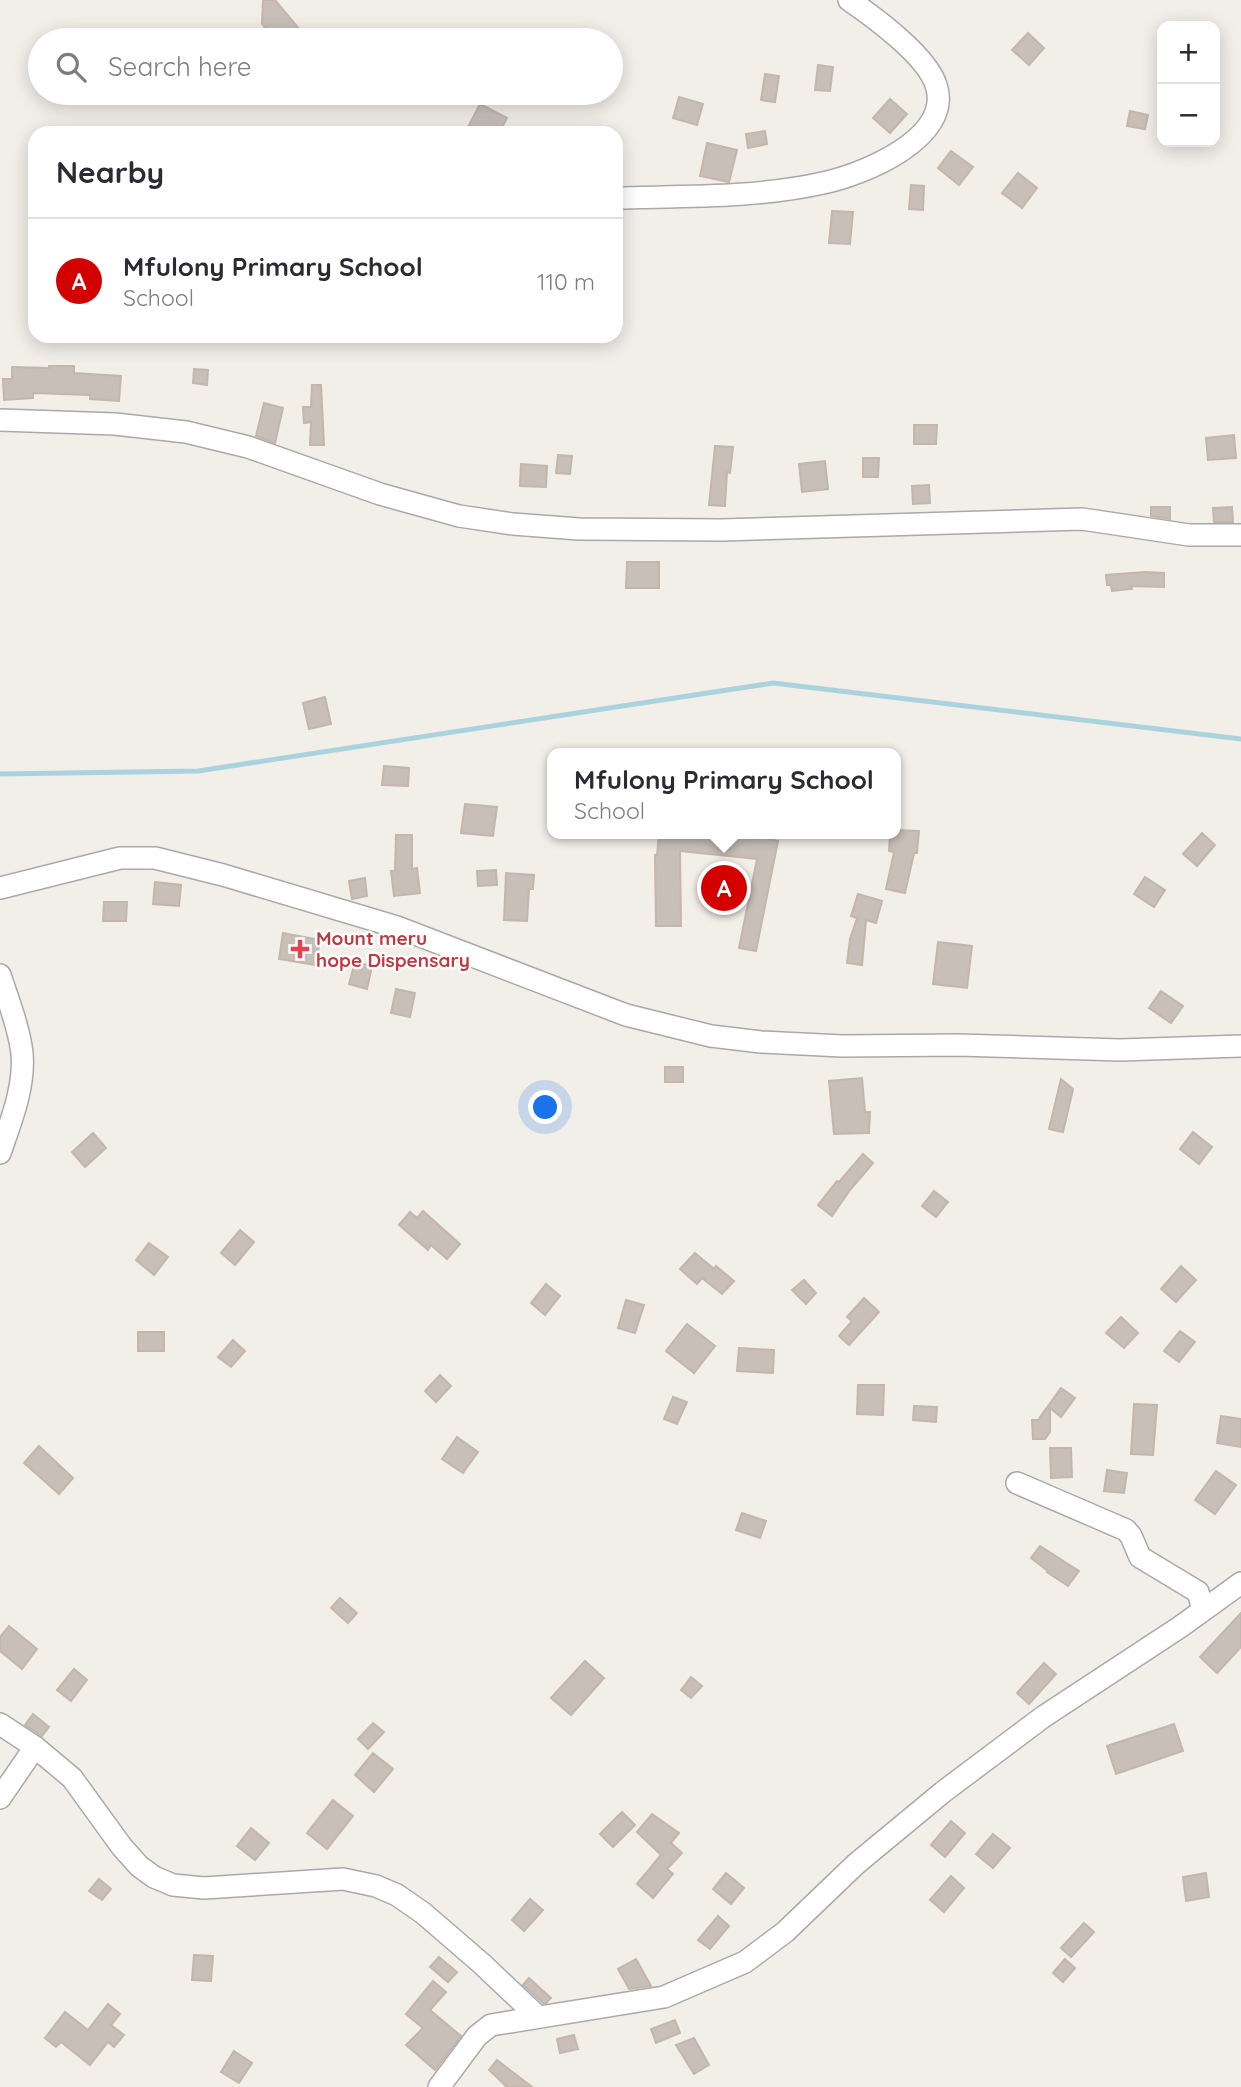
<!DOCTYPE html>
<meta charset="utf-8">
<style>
:root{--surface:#fff;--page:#f2f2f3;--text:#2b2b33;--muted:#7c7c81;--line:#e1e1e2;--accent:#d40000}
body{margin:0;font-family:Quicksand,sans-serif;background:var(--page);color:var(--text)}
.controls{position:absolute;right:21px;top:21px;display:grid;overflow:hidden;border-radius:14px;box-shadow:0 4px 18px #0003}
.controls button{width:63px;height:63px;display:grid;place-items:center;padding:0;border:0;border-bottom:2px solid var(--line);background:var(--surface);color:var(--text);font:35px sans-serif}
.you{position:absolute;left:546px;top:1108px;width:24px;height:24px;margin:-18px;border:5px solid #fff;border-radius:50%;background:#1a73e8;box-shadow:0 0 0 10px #1a73e833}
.badge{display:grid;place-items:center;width:46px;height:46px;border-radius:50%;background:var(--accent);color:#fff;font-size:23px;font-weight:700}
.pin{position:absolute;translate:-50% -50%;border:4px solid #fff;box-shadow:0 2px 7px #0006}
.popup{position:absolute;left:547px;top:748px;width:354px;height:91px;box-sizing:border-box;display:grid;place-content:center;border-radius:14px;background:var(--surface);filter:drop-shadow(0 2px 5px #0005);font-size:23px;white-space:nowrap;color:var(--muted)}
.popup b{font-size:26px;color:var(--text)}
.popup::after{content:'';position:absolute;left:50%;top:100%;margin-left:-14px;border:14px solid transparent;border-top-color:var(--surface)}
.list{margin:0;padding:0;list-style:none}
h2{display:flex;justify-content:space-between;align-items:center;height:91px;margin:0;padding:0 28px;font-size:30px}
h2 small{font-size:23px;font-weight:400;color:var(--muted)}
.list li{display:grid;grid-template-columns:46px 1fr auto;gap:21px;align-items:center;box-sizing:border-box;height:126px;padding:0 28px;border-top:2px solid var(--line)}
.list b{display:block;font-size:26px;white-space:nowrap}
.list p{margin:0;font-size:23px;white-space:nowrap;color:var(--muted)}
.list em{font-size:23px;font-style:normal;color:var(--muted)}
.icon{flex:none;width:38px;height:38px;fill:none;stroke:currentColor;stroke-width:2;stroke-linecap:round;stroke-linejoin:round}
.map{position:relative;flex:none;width:1241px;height:2087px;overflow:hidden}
.search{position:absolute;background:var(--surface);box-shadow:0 4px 18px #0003;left:28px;top:28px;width:595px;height:77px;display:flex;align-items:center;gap:18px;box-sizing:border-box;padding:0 24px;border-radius:38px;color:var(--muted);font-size:26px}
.panel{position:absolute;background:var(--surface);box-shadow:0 4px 18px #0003;left:28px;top:126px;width:595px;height:217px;border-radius:21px}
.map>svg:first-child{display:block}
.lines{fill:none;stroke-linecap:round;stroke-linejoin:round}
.stream{stroke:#aad3df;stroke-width:5}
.building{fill:#c7bfb8;stroke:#c4b6ab;stroke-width:2}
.minor-casing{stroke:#a9a9a9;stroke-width:24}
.minor{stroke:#fff;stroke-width:21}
.health-dot{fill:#e0444e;stroke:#fff;stroke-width:2.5}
.labels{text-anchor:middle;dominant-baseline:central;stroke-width:5;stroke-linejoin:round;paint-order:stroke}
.health-label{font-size:19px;font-weight:bold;fill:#be3a42;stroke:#fff;text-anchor:start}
</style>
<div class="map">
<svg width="1241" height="2087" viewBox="0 0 1241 2087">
<rect width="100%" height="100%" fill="#f2efe9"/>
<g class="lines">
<path class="stream" d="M0,774L198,771L773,683L1241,739"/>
</g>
<g class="building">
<path d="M263,0H275L301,31L290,40H275L262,24Z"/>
<path d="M1028,33L1044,48L1029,65L1012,50Z"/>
<path d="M818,65L833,67L830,91L815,90Z"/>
<path d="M765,74L779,76L775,102L761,100Z"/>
<path d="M679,97L703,104L697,125L673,118Z"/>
<path d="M890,99L907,114L890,133L873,118Z"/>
<path d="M480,104L507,118L499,133H478L468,127Z"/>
<path d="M1130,111L1148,115L1145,129L1127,126Z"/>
<path d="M765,131L767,144L748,148L746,134Z"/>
<path d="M707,143L737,150L729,182L700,176Z"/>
<path d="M951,151L973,167L959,185L938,168Z"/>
<path d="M1018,173L1037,188L1022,208L1002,193Z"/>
<path d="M911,185L924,186L923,210L909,209Z"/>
<path d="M832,211L853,212L850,244L829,243Z"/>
<path d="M49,366H74V373L121,376L119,401L90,399V395L33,393V398L4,400L3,379H12V367L49,368Z"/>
<path d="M194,369L208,370L207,385L193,383Z"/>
<path d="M312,385H321L324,445H310L311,422L304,423L303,407H311Z"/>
<path d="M264,403L283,408L275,443L256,436Z"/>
<path d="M914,425H937L936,444H914Z"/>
<path d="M1234,435L1236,458L1208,460L1206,438Z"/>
<path d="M715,446L733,447L730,473L727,472L725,506L709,505Z"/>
<path d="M558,455L572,456L570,474L556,473Z"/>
<path d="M863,458H879L878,477H863Z"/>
<path d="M825,461L828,489L802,492L799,464Z"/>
<path d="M521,464L547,466L546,487L520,486Z"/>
<path d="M929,485L930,503L913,504L912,486Z"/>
<path d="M1151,507H1170V519L1151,516Z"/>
<path d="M1232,507L1233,522H1214L1213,508Z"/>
<path d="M627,562H659V588H626Z"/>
<path d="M1145,572L1164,573V587L1131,586L1132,589L1112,591L1111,585H1107L1106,575Z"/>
<path d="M325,697L331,724L309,729L303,703Z"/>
<path d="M384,766L409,768L408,786L382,785Z"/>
<path d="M465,804L497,807L493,836L461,833Z"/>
<path d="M895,830L919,831L917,853H914L905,893L886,889L894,852L889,851L890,834H895Z"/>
<path d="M1202,833L1215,845L1197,866L1183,854Z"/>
<path d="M659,834H755V836L778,841L756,951L739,948L757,859L680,851L681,926H656L655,855H657Z"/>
<path d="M396,835H412V869L417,868L420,893L394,896L391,871H395Z"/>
<path d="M496,870L497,885L478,886L477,871Z"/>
<path d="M506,873L534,875L533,889H529L527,921L504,920Z"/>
<path d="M1145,877L1165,890L1154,907L1134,894Z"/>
<path d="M365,878L367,896L352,899L349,881Z"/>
<path d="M155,882L181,885L179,906L153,904Z"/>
<path d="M858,894L882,901L876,923L866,920L862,965L847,963L850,939L857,918L851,916Z"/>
<path d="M104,902H127L126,921H103Z"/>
<path d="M283,933L320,940L316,965L279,959Z"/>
<path d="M938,942L972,946L967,988L933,984Z"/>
<path d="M355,962L372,966L367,989L349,984Z"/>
<path d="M396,989L415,993L410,1017L391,1013Z"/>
<path d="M1161,991L1183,1006L1171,1023L1149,1008Z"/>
<rect x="665" y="1067" width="18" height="15"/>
<path d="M862,1078L865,1112H870L869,1133L834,1134L829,1081Z"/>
<path d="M1061,1079L1073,1089L1063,1132L1049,1129Z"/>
<path d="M1193,1132L1212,1147L1199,1164L1180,1149Z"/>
<path d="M93,1133L106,1148L85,1167L72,1152Z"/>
<path d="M863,1154L873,1163L850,1190L832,1216L818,1205L837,1181L839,1182Z"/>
<path d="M934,1191L948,1202L936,1217L922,1206Z"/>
<path d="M423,1211L460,1244L447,1259L431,1245L428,1250L399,1225L410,1212L417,1218Z"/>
<path d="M240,1230L254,1242L235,1265L221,1253Z"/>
<path d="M149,1243L168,1257L154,1275L136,1260Z"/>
<path d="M695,1253L714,1269L716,1266L734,1281L722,1294L702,1278L697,1284L680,1269Z"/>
<path d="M1181,1266L1196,1280L1176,1302L1161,1289Z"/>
<path d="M804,1280L816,1293L806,1304L792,1290Z"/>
<path d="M546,1284L560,1296L545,1315L531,1303Z"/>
<path d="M864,1298L879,1312L849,1345L839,1336L852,1321L847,1317Z"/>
<path d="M626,1300L644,1305L635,1333L618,1328Z"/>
<path d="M1121,1317L1138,1333L1124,1348L1106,1333Z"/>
<path d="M687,1324L715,1346L694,1373L666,1351Z"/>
<path d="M1180,1331L1195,1342L1179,1362L1164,1351Z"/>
<rect x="138" y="1332" width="26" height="19"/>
<path d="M233,1340L245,1351L231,1367L218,1357Z"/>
<path d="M739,1348L774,1350L773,1373L737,1371Z"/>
<path d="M440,1375L451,1386L436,1402L425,1391Z"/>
<path d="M858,1385H884L883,1415L857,1414Z"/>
<path d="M1061,1388L1075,1398L1061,1417L1050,1408V1432L1045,1439H1033L1032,1420H1038Z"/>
<path d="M673,1397L687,1402L677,1424L664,1419Z"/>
<path d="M1134,1404L1157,1405L1153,1455L1131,1454Z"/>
<path d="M914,1406L937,1407L936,1422L913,1420Z"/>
<path d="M1221,1416L1241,1419V1447L1217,1443Z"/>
<path d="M457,1437L478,1452L463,1473L442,1459Z"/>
<path d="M39,1446L73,1478L59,1494L24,1463Z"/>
<path d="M1050,1448H1071L1072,1477L1051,1478Z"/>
<path d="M1107,1470L1127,1473L1124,1493L1104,1491Z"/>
<path d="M1216,1471L1236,1485L1215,1514L1195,1500Z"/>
<path d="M742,1513L766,1521L760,1538L736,1530Z"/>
<path d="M1040,1546L1079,1571L1068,1586L1047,1572L1048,1571L1031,1558Z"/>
<path d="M340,1598L357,1613L348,1623L331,1608Z"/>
<path d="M1241,1613V1647L1217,1673L1200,1657Z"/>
<path d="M9,1626L37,1649L22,1669L0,1651V1637Z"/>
<path d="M585,1661L604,1678L571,1715L551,1698Z"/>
<path d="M1044,1663L1056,1674L1029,1704L1017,1693Z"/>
<path d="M74,1669L87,1680L71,1701L57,1690Z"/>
<path d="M691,1677L702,1686L691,1698L681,1690Z"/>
<path d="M33,1714L49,1727L42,1736L25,1725Z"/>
<path d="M373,1723L384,1732L368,1749L358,1739Z"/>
<path d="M1174,1724L1183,1751L1116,1774L1107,1746Z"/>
<path d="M373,1753L393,1769L374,1792L355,1775Z"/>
<path d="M333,1800L353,1816L327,1849L307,1833Z"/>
<path d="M622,1812L635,1825L613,1847L600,1834Z"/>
<path d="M652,1814L679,1833L671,1843L682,1853L667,1869L673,1874L653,1898L637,1884L661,1855L637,1832Z"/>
<path d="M951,1821L965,1833L945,1857L931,1845Z"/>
<path d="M251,1828L269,1843L255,1860L237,1846Z"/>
<path d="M993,1834L1010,1848L993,1868L976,1854Z"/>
<path d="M726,1873L744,1888L731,1904L713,1889Z"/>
<path d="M1206,1873L1209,1897L1186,1901L1183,1877Z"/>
<path d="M951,1876L964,1888L944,1912L930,1900Z"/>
<path d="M99,1879L111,1889L102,1900L89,1891Z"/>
<path d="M530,1899L543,1910L524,1931L512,1920Z"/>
<path d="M718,1916L729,1926L710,1949L698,1940Z"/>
<path d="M1084,1923L1094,1932L1071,1957L1061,1948Z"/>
<path d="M194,1955L213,1956L211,1981L192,1980Z"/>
<path d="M439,1957L457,1972L448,1982L430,1967Z"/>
<path d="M636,1959L651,1986L629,1989L618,1969Z"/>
<path d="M1065,1959L1075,1968L1063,1982L1053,1973Z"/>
<path d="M529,1978L551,1998L546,2003H543L523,1985Z"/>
<path d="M433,1981L446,1992L430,2010L461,2036L435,2070L406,2045L423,2028L406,2014Z"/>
<path d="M108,2004L120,2014L111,2025L124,2035L114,2047L108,2042L90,2065L61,2042L56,2047L45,2038L65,2012L88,2030Z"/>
<path d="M675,2020L680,2033L656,2043L651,2029Z"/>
<path d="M574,2035L578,2049L560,2053L557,2039Z"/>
<path d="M694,2038L709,2065L694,2074L676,2045Z"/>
<path d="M234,2051L252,2063L239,2083L221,2072Z"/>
<path d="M497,2060L532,2087H507L489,2070Z"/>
</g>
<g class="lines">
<g class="minor-casing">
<g id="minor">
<path d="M616,198C684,196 756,198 823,183C862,175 954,138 936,85C927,56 874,17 849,0"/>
<path d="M0,420L115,424L186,432L248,447L380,494L459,516L513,524L579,529L722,530L1082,519L1189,535H1241"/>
<path d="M0,888L120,858H155L223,875L397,927L626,1015L711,1036L761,1042L842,1046L958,1045L1120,1050L1241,1046"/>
<path d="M0,975C8,1000 19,1027 22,1053C25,1087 11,1121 0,1153"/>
<path d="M1017,1483L1126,1530L1131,1536L1140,1557L1198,1592L1203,1610"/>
<path d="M0,1724L35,1747L72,1778L122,1847L139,1866L154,1877L173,1885L204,1888L343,1879L376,1886L397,1895L423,1913L481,1963L537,2016"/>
<path d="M0,1798L35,1747"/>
<path d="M439,2087L477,2036L491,2025L664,1997L745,1962L785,1932L856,1864L943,1792L1043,1717L1180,1627L1241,1583"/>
</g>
</g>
<use href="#minor" class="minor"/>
</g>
<path class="health-dot" d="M296.5 938.5h7v7h7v7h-7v7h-7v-7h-7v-7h7z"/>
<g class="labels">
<g class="health-label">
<text x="316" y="938">Mount meru<tspan x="316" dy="22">hope Dispensary</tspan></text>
</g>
</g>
</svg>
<div class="controls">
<button>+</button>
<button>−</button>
</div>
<div class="you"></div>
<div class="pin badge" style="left:724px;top:888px">A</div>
<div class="popup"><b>Mfulony Primary School</b>School</div>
<div class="search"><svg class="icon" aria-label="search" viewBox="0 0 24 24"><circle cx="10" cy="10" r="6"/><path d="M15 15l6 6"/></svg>Search here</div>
<section class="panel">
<h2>Nearby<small></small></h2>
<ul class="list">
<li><span class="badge">A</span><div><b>Mfulony Primary School</b><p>School</p></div><em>110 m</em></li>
</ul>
</section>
</div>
